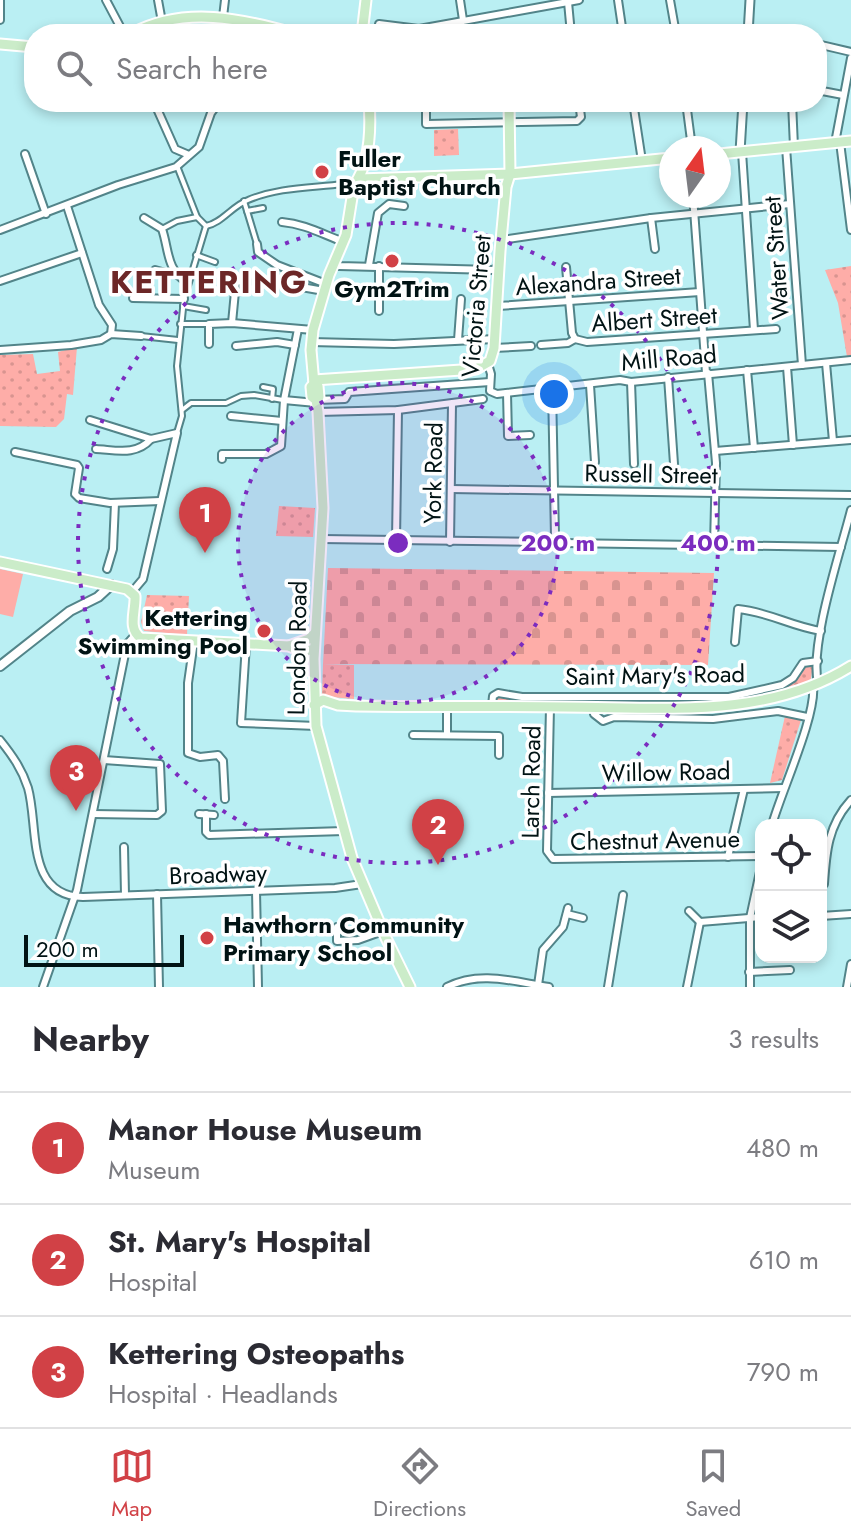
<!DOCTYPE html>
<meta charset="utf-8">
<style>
:root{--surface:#fff;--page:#f2f2f3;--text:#2b2b33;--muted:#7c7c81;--line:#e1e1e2;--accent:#d14146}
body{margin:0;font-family:Jost,sans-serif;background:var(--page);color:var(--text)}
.controls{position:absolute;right:24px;bottom:24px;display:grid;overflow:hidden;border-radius:16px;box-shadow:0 4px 12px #0003}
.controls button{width:72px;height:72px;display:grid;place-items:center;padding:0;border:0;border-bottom:2px solid var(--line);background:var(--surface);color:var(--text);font:40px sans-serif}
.compass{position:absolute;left:659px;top:136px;width:72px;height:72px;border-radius:50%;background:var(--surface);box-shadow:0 4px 12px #0003;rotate:14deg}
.scale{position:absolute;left:24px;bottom:20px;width:160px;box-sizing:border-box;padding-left:8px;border:4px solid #011314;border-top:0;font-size:22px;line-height:28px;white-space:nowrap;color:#011314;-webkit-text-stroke:6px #fff;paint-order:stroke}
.you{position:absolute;left:554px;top:394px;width:28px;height:28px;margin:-20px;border:6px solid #fff;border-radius:50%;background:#1a73e8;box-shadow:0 0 0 12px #1a73e833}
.badge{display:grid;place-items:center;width:52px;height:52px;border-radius:50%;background:var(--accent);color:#fff;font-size:26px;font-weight:700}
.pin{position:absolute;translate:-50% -66px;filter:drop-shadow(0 2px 4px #0008)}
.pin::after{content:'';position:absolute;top:42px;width:28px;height:24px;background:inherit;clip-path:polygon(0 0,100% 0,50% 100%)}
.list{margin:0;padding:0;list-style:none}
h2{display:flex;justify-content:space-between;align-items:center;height:104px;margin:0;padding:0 32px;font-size:34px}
h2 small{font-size:26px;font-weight:400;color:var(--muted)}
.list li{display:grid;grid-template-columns:52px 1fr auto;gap:24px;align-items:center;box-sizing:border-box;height:112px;padding:0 32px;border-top:2px solid var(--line)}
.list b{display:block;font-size:30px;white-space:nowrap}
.list p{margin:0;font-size:26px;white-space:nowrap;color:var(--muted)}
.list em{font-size:26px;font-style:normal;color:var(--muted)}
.icon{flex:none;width:44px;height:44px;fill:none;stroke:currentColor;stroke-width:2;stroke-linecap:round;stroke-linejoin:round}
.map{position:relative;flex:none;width:851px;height:987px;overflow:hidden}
.search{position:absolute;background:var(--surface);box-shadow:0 4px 12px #0003;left:24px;right:24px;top:24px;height:88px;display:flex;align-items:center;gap:20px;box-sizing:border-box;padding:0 28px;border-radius:32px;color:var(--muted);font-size:30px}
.sheet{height:440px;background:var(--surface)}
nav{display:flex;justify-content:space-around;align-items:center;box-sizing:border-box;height:112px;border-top:2px solid var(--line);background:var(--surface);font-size:22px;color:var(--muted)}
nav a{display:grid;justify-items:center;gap:4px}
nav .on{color:var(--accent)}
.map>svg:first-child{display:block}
.grass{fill:url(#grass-dots)}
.cemetery{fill:url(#cemetery-stones)}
.pitch{fill:#feada8}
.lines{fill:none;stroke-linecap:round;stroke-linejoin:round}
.pedestrian-casing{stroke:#528489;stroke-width:8}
.minor-casing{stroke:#528489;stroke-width:10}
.tertiary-casing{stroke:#528489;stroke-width:11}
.secondary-casing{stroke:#528489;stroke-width:12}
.primary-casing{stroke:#fff;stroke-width:13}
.pedestrian{stroke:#fff;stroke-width:4}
.minor{stroke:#fff;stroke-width:6}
.tertiary{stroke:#fff;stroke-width:7}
.secondary{stroke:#fff;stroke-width:8}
.primary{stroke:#cbecc9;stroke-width:9}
.ring{fill:none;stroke:#7b2cbf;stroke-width:4;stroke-dasharray:4 8}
.poi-dot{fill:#d14146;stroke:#fff;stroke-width:3}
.labels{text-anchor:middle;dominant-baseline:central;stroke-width:7;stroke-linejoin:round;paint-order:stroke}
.poi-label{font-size:24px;font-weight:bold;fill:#011314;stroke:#fff;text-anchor:start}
.street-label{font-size:24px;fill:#011314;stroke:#fff}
.district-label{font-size:32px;font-weight:bold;letter-spacing:2px;fill:#6c2727;stroke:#fff}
.centre{fill:#7b2cbf;stroke:#fff;stroke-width:4}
.ring-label{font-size:24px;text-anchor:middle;font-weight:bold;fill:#7b2cbf;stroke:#fff;stroke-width:7;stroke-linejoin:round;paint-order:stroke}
</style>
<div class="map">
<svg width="851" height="987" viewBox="0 0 851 987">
<defs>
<pattern id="grass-dots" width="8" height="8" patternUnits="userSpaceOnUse" patternTransform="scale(2)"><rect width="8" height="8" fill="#feada8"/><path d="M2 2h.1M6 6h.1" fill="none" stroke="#d89490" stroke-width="1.8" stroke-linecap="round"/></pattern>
<pattern id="cemetery-stones" width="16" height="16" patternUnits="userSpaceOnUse" patternTransform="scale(2)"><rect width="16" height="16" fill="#feada8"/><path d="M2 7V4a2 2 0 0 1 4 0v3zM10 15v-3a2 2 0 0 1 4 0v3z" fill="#d89490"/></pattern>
</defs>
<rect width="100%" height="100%" fill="#baeff3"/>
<g class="grass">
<path d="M458,129L459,155L434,156V130Z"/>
<path d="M851,266V355L847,357L838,303L825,270Z"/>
<path d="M77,347L73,395L67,394L64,419L56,427L0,426V355L33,354L37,374L60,371L58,352Z"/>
<path d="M279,506L315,508L313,537L276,536Z"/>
<path d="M147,595L189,596L187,635L144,631L141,622Z"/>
<path d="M323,664L354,665V699L330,697L322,694Z"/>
<path d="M813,664L811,679C768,710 671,704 619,704C578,703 537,703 496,703L495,700L498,695L521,700L736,698L783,687L796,678L805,665Z"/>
<path d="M785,716L801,720L782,780L770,783Z"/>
</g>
<path class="cemetery" d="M328,568L714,573L708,665L323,664Z"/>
<path class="pitch" d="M0,569L23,574L13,617L0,614Z"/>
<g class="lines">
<g class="pedestrian-casing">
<g id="pedestrian">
<path d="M177,166L197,217L206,226"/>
<path d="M244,201L257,244"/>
<path d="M247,211L263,208"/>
<path d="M206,226C222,223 232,206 248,200C279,187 311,188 343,184L352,189"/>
<path d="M162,229L177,221L197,217"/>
<path d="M196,255L215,262"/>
<path d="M183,306L206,310"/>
<path d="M180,324H209"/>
<path d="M141,336L178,340"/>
<path d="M263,387L273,389L272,399"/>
<path d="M182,410L191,403H226L241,396L254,395L283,400"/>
<path d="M177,433L182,416L177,366L184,299L206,226"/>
</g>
</g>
<g class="minor-casing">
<g id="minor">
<path d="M106,0L124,34"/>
<path d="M158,0L162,22"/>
<path d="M460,0L463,20"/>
<path d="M618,0L623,34"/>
<path d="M670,0L676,34"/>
<path d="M568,2L571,34"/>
<path d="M223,17L225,0"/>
<path d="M0,20V0"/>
<path d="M379,24L419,29L579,0"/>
<path d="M690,34L714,31L735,34"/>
<path d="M817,44L851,52"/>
<path d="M817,90L843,95"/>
<path d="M154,102L175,149L189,155"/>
<path d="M426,102V124L577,121L581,117L579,102"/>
<path d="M633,102L642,161"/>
<path d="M686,102L692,148"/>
<path d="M792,102L794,147"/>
<path d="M840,142L851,230"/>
<path d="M835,143L851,58"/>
<path d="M786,147L802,365"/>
<path d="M742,152L754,330"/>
<path d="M25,154L46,214"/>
<path d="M693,196L706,373"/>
<path d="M67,206L99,305L112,325L111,334"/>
<path d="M144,218L162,229C169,249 166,270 187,282"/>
<path d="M651,218L655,249"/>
<path d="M282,222C305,224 322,234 344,242"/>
<path d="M0,230L118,185L176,167L199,147L211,113L219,102"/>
<path d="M501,240L651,218L790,204"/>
<path d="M257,244L258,252L277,265L326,284"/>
<path d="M334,264L339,266L493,270L498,267"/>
<path d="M369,265L378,213L389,204L404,206"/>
<path d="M379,266V311"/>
<path d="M566,267L572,333L575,339"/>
<path d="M155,270L169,274L173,269"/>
<path d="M0,281L82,253"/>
<path d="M279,283L324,291"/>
<path d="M133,298L184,299"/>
<path d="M498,306L700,292"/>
<path d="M232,323L236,281L248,282"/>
<path d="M575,339L587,342L776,329"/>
<path d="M458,340L461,299"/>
<path d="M311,342L394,344L495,339"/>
<path d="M209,344V324L232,323L313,330"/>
<path d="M541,345L568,343L575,339"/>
<path d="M236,346L277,342L295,345"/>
<path d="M494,348L531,346"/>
<path d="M0,350L71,345L101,340L111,334L141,336"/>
<path d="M826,363L833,441"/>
<path d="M488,364L491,374L490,391L497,394L620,380L631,382L851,360"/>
<path d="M787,367L793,445"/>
<path d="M747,370L754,448"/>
<path d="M708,373L716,463L714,545"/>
<path d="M668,377L674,464"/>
<path d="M631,382L634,464"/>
<path d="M590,385L595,462"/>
<path d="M507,393L508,436L530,435"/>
<path d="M284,400L316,403"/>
<path d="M316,400L345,399L349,392L490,382"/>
<path d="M318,412L398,410L483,399"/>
<path d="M231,416L282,421"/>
<path d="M90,420L151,439L177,433L143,579L132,592"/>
<path d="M96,449C116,450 136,456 151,439"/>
<path d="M715,451L851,440"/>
<path d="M15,452L77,465L79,468L75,494L79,498L110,503L160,501"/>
<path d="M222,459V454H266L281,446L284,400L298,329"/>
<path d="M451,489L851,495"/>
<path d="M321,539L552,542L555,537L552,388"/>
<path d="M396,540L398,410"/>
<path d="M450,542L452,404"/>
<path d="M563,543L841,547"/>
<path d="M107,569L113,549L115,503"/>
<path d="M194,641L188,683V753L200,757L218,755L223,761L225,799"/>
<path d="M735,642L738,609C769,612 790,626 821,631"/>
<path d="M246,644L241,723L316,726"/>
<path d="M818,683C809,645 841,550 851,510"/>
<path d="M492,706L493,696L498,693L522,697H729L782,685L793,678L803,663L818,661"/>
<path d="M550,707L547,851L553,859L761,856"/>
<path d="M593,707L594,714L603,721L614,717L713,719L778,711L807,717"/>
<path d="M413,735L499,736V755"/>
<path d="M447,735V706"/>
<path d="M0,740C12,755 22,769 28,788C39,827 25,896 83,897L335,888L362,884"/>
<path d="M548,793L784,788"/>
<path d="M93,814L157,815L162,811L160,764L104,760"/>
<path d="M199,814L214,815"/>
<path d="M206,814V832L209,835L344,831"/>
<path d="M772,825C781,792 817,715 813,685"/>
<path d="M124,847L125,895"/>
<path d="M728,857L744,789"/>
<path d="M824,884C826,852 828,825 851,800"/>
<path d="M256,891L258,987"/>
<path d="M157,894L159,987"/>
<path d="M689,911L700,922"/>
<path d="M567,914L583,918"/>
<path d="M821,916L851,914"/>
<path d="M700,922L761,917"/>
<path d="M337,927V941L358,940L383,931"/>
<path d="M749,972L790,970"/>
<path d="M538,985L543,950L563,927L568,908"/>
<path d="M43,987L77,890L127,644L136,634"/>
<path d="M447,987C480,970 515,982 549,987"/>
<path d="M608,987L623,895"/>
<path d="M687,987L700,922"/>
<path d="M750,987V918L761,867"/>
<path d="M847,987L851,964"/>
</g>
</g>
<g class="tertiary-casing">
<g id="tertiary">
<path d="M748,34L750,0"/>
<path d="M740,152L743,102"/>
</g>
</g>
<g class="secondary-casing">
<path id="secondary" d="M0,666L70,611L98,597L111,585"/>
</g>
<g class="primary-casing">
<g id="primary">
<path d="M131,34C185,5 241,19 297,34"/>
<path d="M362,34L366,0"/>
<path d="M0,44L34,47"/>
<path d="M719,154L851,141"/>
<path d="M359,179L510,174L671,158"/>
<path d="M314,380L476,369L490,361L494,348L500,251L506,187L510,174L509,102"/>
<path d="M314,384L311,387L312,397L316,400L318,412L323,508L314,659L316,726L352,858L386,938L410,987"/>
<path d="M316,400L319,397L318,386L314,384L311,350L313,330L329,275L346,235L354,185C370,163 371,128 369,102"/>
<path d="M0,562L127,589L135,596C136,610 127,629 141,638L289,646L303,652L314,649"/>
<path d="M289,646L309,639L315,633"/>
<path d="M314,705L323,700L338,705L356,706C425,707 495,706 564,707C661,707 765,720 851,666"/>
</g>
</g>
<use href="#pedestrian" class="pedestrian"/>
<use href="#minor" class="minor"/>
<use href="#tertiary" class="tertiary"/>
<use href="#secondary" class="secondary"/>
<use href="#primary" class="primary"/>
</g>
<circle cx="398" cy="543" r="160" fill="#7b2cbf" fill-opacity=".12"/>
<g class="ring">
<circle cx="398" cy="543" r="160"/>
<circle cx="398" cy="543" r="320"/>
</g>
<g class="poi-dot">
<circle cx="322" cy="172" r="8"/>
<circle cx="392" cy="261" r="8"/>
<circle cx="264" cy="631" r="8"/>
<circle cx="207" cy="938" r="8"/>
</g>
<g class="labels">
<g class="poi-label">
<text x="338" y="158">Fuller<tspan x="338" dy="28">Baptist Church</tspan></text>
<text x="392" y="288" text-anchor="middle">Gym2Trim</text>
<text x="248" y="617" text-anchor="end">Kettering<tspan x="248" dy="28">Swimming Pool</tspan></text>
<text x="223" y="924">Hawthorn Community<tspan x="223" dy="28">Primary School</tspan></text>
</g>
<g class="street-label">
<text transform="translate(776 258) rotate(-94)">Water Street</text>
<text transform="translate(598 281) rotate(-4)">Alexandra Street</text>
<text transform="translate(476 306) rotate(-85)">Victoria Street</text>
<text transform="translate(654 319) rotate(-4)">Albert Street</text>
<text transform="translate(669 358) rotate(-5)">Mill Road</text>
<text transform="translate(433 473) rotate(-89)">York Road</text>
<text transform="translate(651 474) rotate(1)">Russell Street</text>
<text transform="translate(297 648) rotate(-89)">London Road</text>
<text transform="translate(655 675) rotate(-1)">Saint Mary's Road</text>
<text transform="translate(666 772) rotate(-1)">Willow Road</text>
<text transform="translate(531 782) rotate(-89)">Larch Road</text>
<text transform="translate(655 840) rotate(-1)">Chestnut Avenue</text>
<text transform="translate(218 874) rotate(-2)">Broadway</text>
</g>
<g class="district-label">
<text x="209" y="282">KETTERING</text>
</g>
</g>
<circle cx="398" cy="543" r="12" class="centre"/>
<g class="ring-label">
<text x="558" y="551">200 m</text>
<text x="718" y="551">400 m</text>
</g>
</svg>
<div class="controls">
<button><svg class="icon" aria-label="locate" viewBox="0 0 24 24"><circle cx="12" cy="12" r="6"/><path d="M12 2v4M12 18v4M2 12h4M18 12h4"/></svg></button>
<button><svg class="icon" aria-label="layers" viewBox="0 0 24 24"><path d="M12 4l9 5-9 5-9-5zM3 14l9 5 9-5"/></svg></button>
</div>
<svg class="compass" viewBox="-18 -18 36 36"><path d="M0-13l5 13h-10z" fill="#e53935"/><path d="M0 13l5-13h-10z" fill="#7c7c81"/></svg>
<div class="scale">200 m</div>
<div class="you"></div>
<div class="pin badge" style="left:205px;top:553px">1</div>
<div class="pin badge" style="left:438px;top:865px">2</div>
<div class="pin badge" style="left:76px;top:811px">3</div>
<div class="search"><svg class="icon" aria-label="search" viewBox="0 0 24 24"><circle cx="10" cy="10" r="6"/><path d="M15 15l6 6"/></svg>Search here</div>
</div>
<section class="sheet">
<h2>Nearby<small>3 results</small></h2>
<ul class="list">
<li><span class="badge">1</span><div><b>Manor House Museum</b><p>Museum</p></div><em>480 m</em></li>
<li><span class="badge">2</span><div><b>St. Mary's Hospital</b><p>Hospital</p></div><em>610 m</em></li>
<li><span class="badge">3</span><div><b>Kettering Osteopaths</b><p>Hospital · Headlands</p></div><em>790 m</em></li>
</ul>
</section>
<nav>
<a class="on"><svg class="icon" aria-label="map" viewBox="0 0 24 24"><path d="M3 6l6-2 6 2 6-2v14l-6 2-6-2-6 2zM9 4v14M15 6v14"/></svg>Map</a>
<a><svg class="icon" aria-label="directions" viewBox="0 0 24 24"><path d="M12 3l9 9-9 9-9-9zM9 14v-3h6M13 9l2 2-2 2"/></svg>Directions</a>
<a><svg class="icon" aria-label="saved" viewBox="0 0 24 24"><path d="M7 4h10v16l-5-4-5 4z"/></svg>Saved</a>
</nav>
